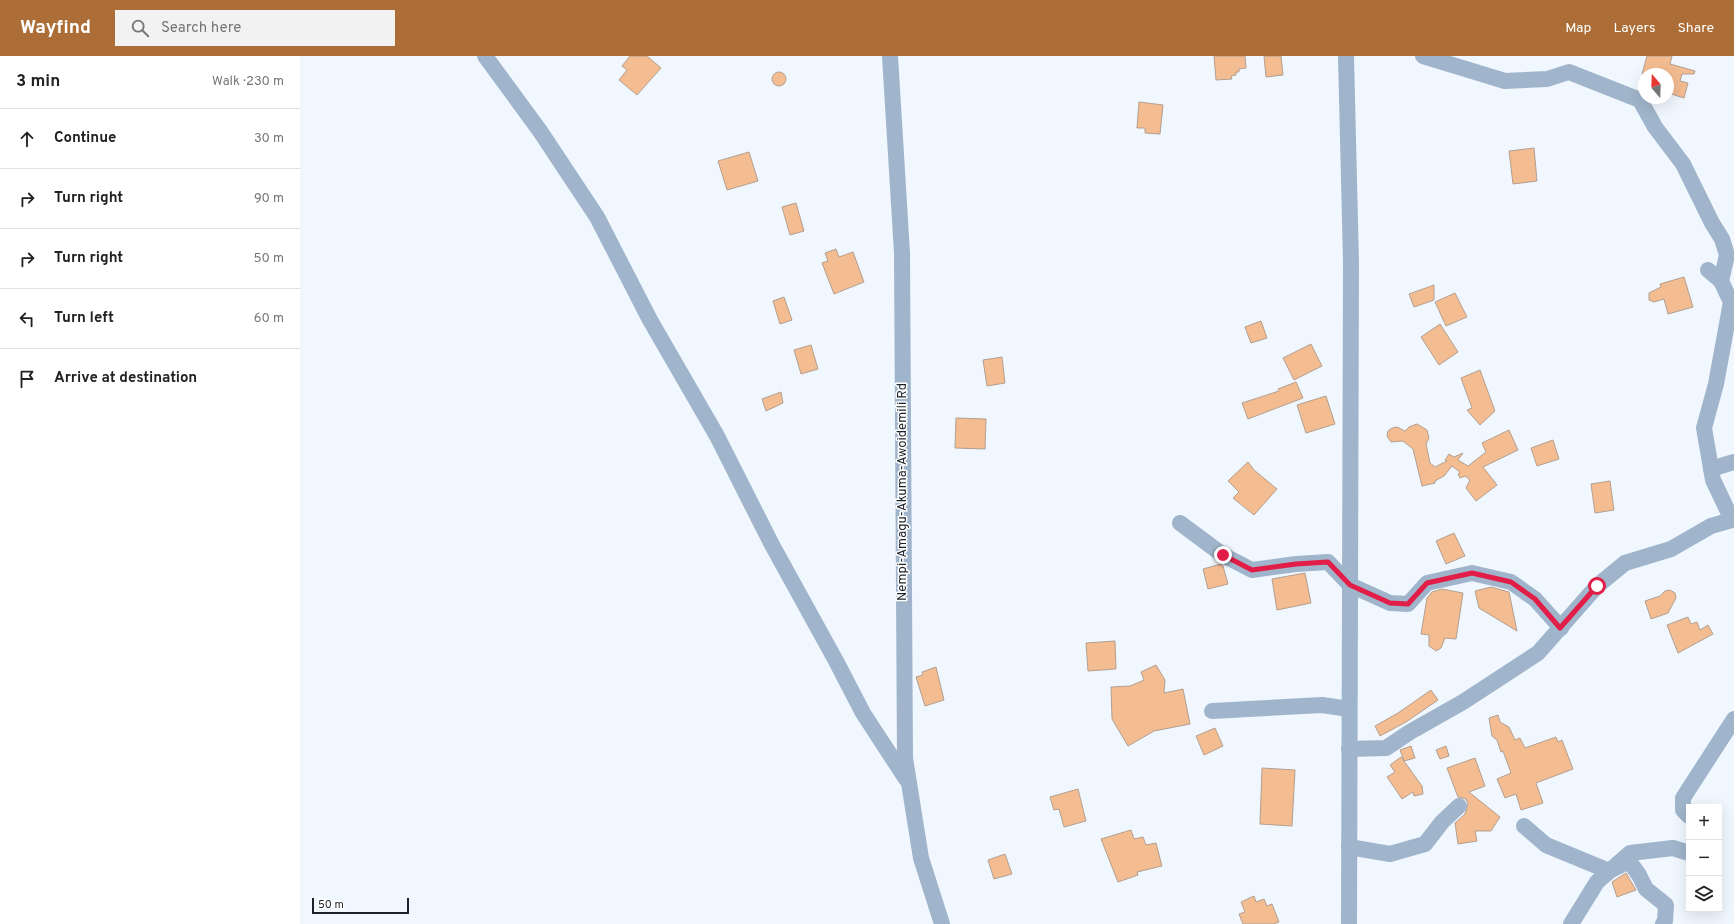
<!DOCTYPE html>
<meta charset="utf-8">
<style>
:root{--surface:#fff;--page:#f2f2f2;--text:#222;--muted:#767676;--line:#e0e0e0;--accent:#ad6d36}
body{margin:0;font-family:Overpass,sans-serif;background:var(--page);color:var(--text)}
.controls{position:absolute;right:12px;bottom:12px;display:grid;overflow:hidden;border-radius:0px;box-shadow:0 4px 16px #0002}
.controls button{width:36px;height:36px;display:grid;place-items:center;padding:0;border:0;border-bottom:1px solid var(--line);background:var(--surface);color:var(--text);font:20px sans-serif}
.compass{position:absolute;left:1338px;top:12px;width:36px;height:36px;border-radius:50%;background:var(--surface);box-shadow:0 4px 16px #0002;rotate:341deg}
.scale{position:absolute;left:12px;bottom:10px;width:97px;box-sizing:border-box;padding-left:4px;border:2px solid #1b2229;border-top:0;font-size:11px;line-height:14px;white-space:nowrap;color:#1b2229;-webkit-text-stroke:3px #fff;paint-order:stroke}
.stop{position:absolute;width:12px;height:12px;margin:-9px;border:3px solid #e11d48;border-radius:50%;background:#fff}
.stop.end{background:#e11d48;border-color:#fff;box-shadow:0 1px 4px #0008}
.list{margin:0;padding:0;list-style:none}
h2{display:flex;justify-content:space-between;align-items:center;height:52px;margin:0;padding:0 16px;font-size:17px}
h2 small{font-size:13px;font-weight:400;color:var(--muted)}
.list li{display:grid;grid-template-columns:26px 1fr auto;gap:12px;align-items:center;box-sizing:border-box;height:60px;padding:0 16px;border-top:1px solid var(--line)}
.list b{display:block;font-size:15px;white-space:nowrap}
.list em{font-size:13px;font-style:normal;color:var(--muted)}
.icon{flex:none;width:22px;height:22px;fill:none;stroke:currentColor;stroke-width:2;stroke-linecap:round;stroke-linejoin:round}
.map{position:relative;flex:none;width:1434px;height:868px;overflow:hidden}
header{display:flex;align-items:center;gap:24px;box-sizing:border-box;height:56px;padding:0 20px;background:var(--accent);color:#fff}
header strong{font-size:19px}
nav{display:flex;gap:22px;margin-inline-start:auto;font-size:14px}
.search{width:280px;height:36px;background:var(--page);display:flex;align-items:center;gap:10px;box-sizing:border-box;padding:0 14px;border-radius:0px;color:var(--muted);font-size:15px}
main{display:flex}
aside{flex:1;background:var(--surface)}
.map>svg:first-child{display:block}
.building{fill:#f4bc91;stroke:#b39f90}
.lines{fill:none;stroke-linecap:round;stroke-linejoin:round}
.street{stroke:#a0b5cb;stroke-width:16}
.route{stroke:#e11d48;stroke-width:5}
.labels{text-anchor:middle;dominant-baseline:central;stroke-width:3;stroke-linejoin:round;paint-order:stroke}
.street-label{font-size:13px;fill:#1b2229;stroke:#fff}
</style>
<header>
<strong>Wayfind</strong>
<div class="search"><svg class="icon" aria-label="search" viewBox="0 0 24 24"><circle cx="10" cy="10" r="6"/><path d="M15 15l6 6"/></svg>Search here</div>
<nav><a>Map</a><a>Layers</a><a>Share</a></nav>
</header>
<main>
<aside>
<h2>3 min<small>Walk · 230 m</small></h2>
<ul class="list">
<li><svg class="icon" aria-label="ahead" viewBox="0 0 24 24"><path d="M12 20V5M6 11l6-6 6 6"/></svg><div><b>Continue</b></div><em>30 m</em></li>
<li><svg class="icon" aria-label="right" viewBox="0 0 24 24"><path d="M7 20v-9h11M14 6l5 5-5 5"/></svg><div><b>Turn right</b></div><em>90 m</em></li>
<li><svg class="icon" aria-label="right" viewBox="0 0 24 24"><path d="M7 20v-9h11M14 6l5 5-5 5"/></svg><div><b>Turn right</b></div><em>50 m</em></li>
<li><svg class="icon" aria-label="left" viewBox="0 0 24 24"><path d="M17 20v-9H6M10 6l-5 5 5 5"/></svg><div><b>Turn left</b></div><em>60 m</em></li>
<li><svg class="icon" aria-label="arrive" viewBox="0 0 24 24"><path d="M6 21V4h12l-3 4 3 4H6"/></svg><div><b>Arrive at destination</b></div></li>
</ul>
</aside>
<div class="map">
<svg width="1434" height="868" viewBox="0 0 1434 868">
<rect width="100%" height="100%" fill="#f0f7ff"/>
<g class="building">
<path d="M330,0H347L361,12L337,39L319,24L327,14L322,10Z"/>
<path d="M914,0H945L946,12L939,13V16H936V19L931,20L932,23L916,24Z"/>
<path d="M964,0H981L983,19L966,21Z"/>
<path d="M1347,0H1372L1370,8L1395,15L1394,18H1382L1380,25L1388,27L1384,42L1368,37V18H1342Z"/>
<circle cx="479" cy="23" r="7"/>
<path d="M839,46L863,49L860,78L845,77V72H837Z"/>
<path d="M1234,92L1237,125L1213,128L1209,95Z"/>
<path d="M449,96L458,125L427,134L418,105Z"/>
<path d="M496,147L504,175L490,179L482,151Z"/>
<path d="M536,193L539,201L553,196L564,226L534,238L522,207L528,205L525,197Z"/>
<path d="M1384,221L1393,251L1368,258L1364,243L1354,246L1349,244V237L1361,231L1360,228Z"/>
<path d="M1134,229V244L1114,251L1109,238Z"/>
<path d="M1155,237L1167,261L1146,270L1135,246Z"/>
<path d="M484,241L492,264L480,268L473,245Z"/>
<path d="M961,265L967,282L951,287L945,271Z"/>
<path d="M1140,268L1158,296L1139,309L1121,281Z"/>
<path d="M1011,288L1022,310L994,324L983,302Z"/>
<path d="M511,289L518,313L501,318L494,294Z"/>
<path d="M702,301L705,327L687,330L683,304Z"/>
<path d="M1180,314L1195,355L1180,369L1167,354L1172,352L1161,322Z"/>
<path d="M996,326L1003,342L948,363L942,347L979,335L978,333Z"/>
<path d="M481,336L483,347L466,355L462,343Z"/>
<path d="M1026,340L1035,368L1006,377L997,349Z"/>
<path d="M656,362L686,363L685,393L655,392Z"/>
<path d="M1117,368L1127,374L1129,382L1126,388L1130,407L1135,411L1147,405L1145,404L1149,398L1154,401L1163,397L1158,404L1168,410L1186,396L1182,387L1209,374L1218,394L1183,411L1197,429L1176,445L1166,432L1170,424L1165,420L1160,422L1158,418L1160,416L1152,410L1144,420L1135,425V427L1122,430L1113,393L1103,385L1091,386L1087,380L1088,375L1092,372L1097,371L1105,375L1109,371Z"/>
<path d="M1253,384L1259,403L1237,410L1231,392Z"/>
<path d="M948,406L954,414L977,433L954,459L933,442L939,436L928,425Z"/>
<path d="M1310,425L1314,454L1295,457L1291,428Z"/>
<path d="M1154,477L1165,500L1146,508L1136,485Z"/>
<path d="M921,508L923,510L928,528L908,533L903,513Z"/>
<path d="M1005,517L1011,547L977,554L972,523Z"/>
<path d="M1191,531L1209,536L1217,575L1179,552L1175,535Z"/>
<path d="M1142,533L1163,537L1156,583L1145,582L1141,592L1136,595L1129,590V579L1121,578L1127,542L1132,536Z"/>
<path d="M1370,534L1375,537L1376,542L1368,557L1351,563L1345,545L1360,540L1365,535Z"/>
<path d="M1388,561L1391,568L1397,566L1400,574L1408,569L1413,578L1378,597L1367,569Z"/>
<path d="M815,585L816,613L788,615L786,587Z"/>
<path d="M856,609L865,624L864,637L883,633L890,668L854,675L828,690L812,663L811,631L830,630L844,624L841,616Z"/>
<path d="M636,611L644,644L625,650L616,621L623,619L622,616Z"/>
<path d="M1131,634L1138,644L1106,666L1080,680L1075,670L1098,657Z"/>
<path d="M1198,659L1200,666L1209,671L1215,684L1220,682L1225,692L1256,681L1258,686L1262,684L1273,713L1236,727L1243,747L1221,754L1216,738L1205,742L1197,723L1211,717L1203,695L1201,696L1197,684L1192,680L1189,662Z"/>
<path d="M915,672L923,690L904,699L896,680Z"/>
<path d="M1111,690L1115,702L1104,705L1122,730L1123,738L1114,740L1113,736L1102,743L1087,721L1095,716L1090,709L1101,701L1104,705L1100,694Z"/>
<path d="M1146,690L1149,700L1140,703L1136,694Z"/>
<path d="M1175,702L1185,730L1169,736L1200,761L1191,775H1175L1177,785L1158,788L1155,767L1165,758L1168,748L1166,743L1158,741L1147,712Z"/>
<path d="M962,712L995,714L992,770L960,768Z"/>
<path d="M778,733L786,765L764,771L759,753L754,754L750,741Z"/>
<path d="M831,774L834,783L843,781L846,789L856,787L862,810L837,816L838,819L818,826L801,783Z"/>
<path d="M705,798L712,818L694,823L688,804Z"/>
<path d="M1326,817L1336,834L1317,841L1312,826Z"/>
<path d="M954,840L956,846L964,843L967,850L972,848L979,866L973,868H943L939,858L945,856L941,846Z"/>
</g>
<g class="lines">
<g class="street">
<path d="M185,0L240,75L297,161L350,264L417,380L471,487L536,605L563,657L606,723"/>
<path d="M590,0L602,197L605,702L621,802L642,868"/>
<path d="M1046,0L1051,207L1049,868"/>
<path d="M1123,0L1205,25L1247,23L1269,16L1340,44L1355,71L1383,108L1412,167L1422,183L1427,199L1421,225"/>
<path d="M1411,413L1434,406"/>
<path d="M880,467L923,499L952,514L996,508L1028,506L1050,529L1090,547L1108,548L1127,527L1172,517L1211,526L1235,543L1261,572"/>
<path d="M912,655L1022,649L1049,653"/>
<path d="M1049,693L1086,692L1110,676L1163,646L1238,597L1297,530L1325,507L1371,493L1411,470L1432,464L1413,424L1404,372L1416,328L1431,246L1421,225L1408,214"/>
<path d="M1389,760L1383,754V742L1434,663"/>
<path d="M1224,770L1246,789L1309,815L1329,805L1339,819L1346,833L1366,849L1365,865L1363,868"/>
<path d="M1049,791L1090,798L1125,788L1142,766L1159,750"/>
<path d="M1271,868L1297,826L1330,797L1373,792L1389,797"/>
</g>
</g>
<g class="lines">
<path class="route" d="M923,499L952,514L996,508L1028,506L1050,529L1090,547L1108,548L1127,527L1172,517L1211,526L1235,543L1260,572L1297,530"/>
</g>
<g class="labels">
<g class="street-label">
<text transform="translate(603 436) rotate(-90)">Nempi-Amagu-Akuma-Awoidemili Rd</text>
</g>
</g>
</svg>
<div class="controls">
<button>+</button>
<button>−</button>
<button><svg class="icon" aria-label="layers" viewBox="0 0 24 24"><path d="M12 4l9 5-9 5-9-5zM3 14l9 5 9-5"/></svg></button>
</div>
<svg class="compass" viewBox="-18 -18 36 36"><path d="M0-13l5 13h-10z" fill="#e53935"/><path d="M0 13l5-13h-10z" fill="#767676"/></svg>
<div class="scale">50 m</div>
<div class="stop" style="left:1297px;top:530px"></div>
<div class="stop end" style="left:923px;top:499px"></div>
</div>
</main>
